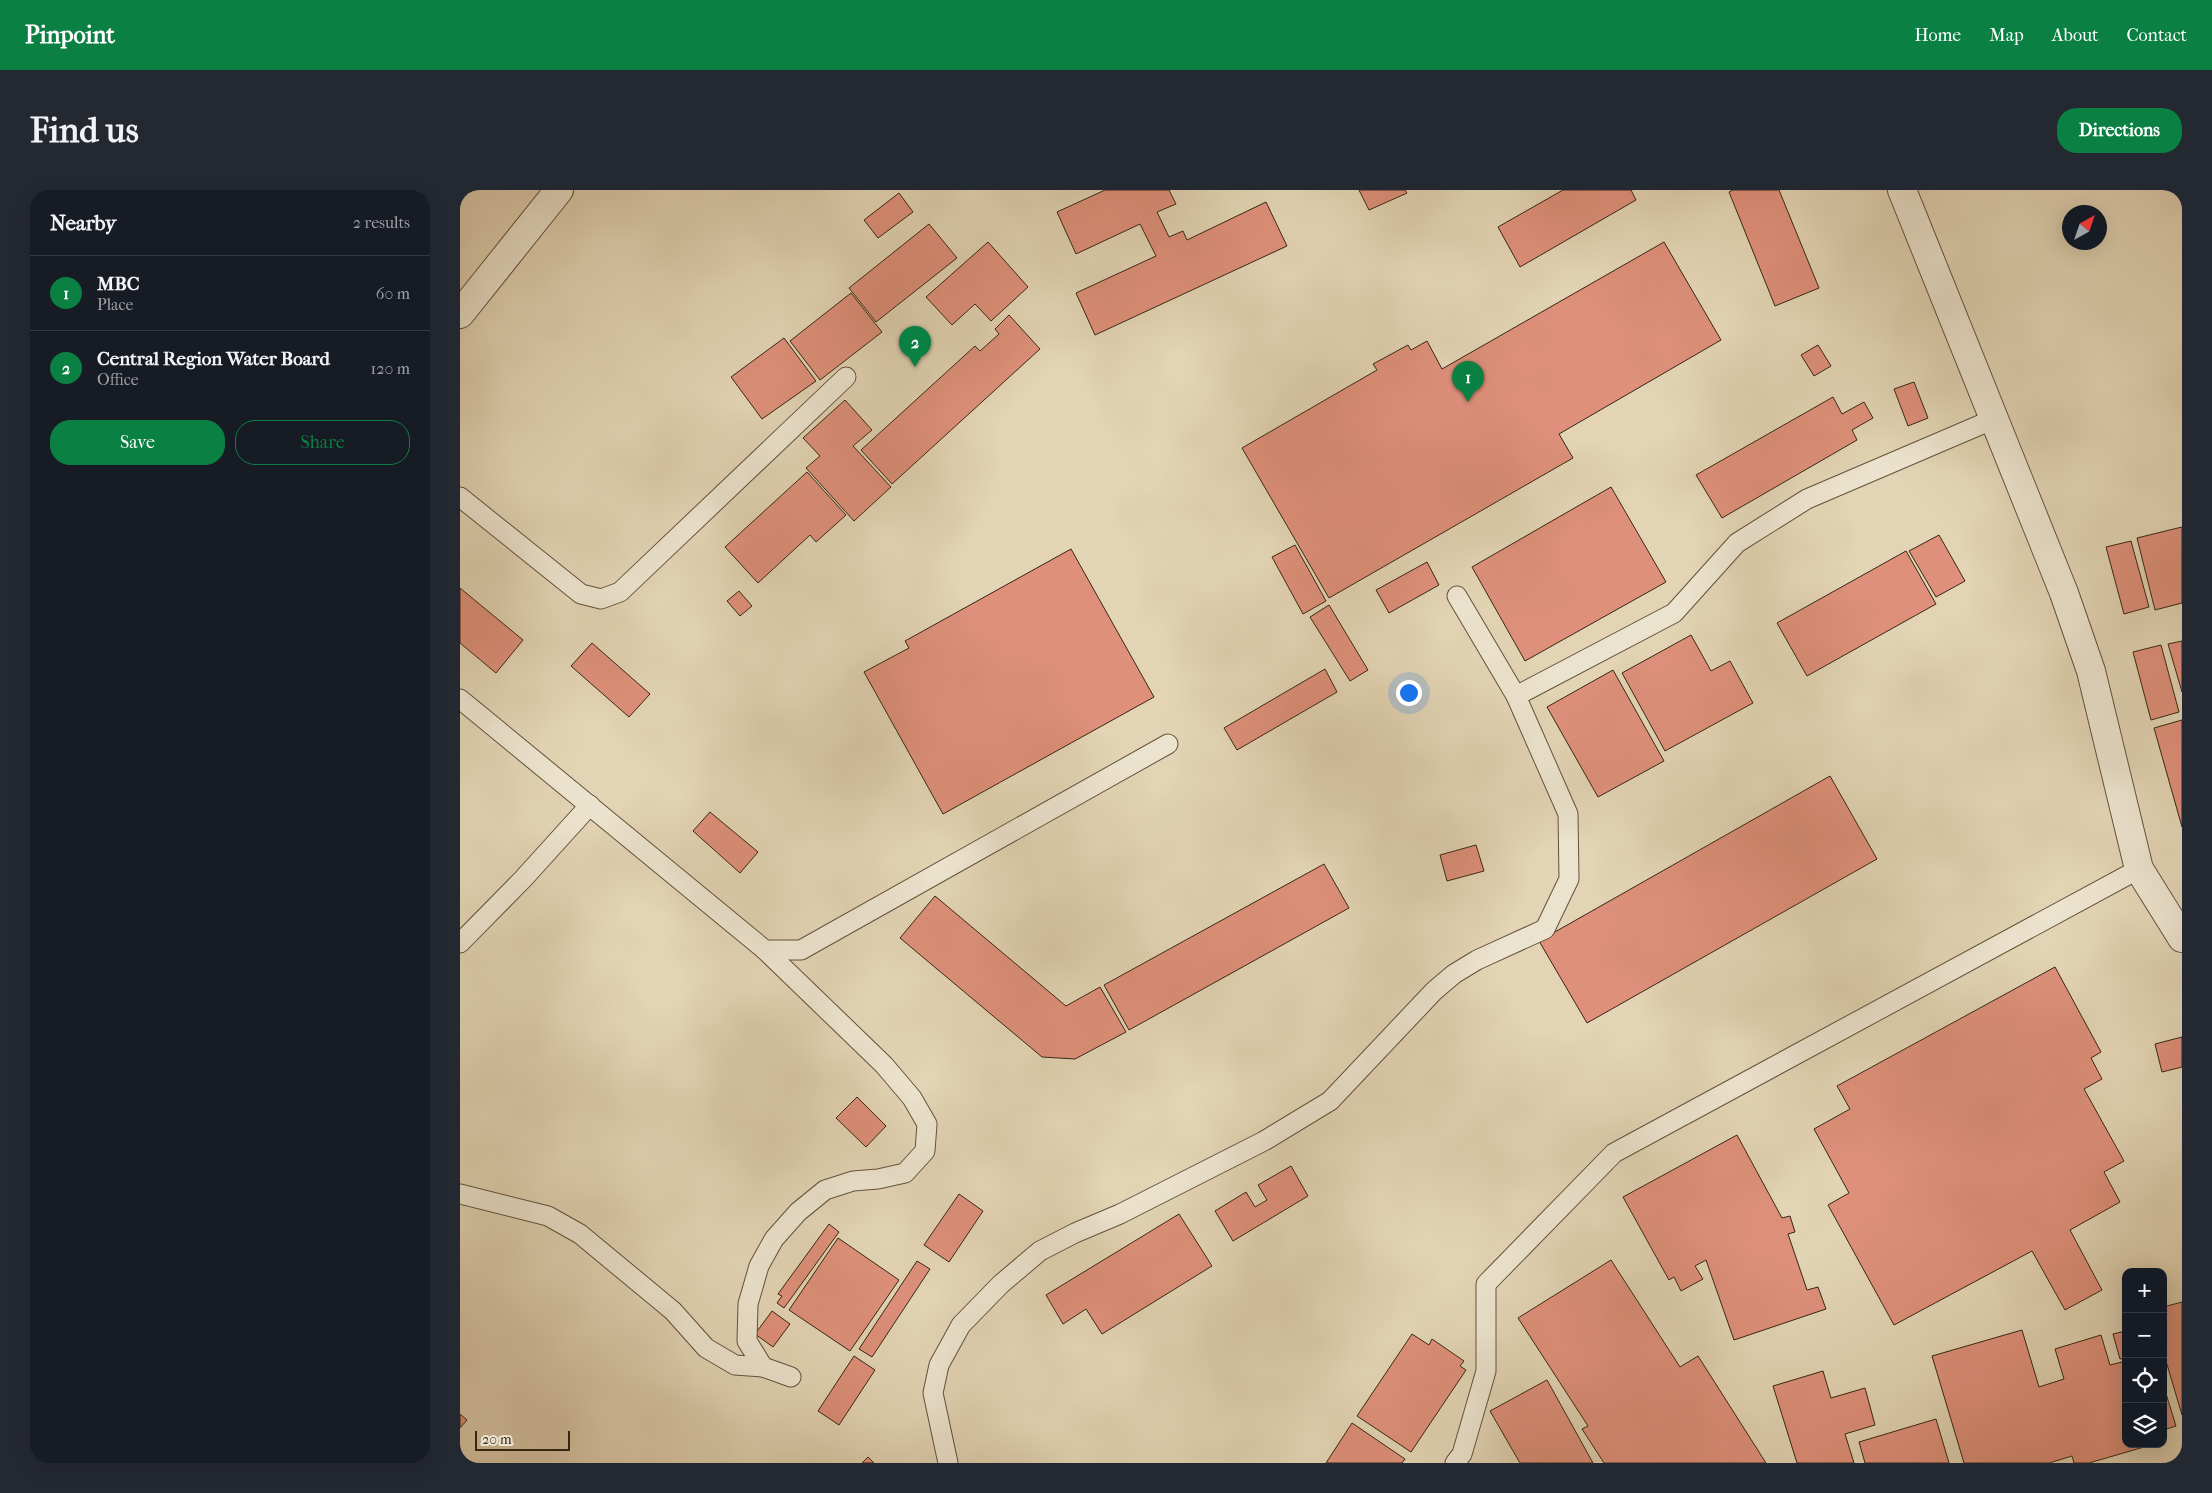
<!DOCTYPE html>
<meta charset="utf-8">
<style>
:root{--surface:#171b24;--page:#242831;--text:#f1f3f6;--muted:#9ea1a6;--line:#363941;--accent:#0b8043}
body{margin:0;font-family:"IM FELL French Canon",serif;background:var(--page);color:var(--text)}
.controls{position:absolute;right:15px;bottom:15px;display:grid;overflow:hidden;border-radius:10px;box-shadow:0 5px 20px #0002}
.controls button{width:45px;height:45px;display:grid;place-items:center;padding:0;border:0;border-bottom:1px solid var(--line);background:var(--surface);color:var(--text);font:25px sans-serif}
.compass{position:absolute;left:1602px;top:15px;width:45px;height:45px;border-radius:50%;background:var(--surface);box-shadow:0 5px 20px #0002;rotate:40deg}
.scale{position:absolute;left:15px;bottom:12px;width:95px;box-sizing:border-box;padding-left:5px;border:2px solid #372614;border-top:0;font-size:14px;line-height:18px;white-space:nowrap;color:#372614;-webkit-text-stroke:4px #ece3ce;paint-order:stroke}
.you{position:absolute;left:948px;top:502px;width:18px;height:18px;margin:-12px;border:4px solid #fff;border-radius:50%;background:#1a73e8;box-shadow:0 0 0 8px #1a73e833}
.badge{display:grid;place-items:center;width:32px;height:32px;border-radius:50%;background:var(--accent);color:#fff;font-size:16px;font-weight:700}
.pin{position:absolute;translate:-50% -41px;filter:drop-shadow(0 1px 2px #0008)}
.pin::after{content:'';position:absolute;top:26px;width:18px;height:15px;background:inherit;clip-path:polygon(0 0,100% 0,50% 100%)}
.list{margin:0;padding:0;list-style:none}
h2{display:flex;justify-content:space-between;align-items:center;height:65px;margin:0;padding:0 20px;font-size:21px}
h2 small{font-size:16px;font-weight:400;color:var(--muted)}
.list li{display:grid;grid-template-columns:32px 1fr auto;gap:15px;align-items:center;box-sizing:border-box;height:75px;padding:0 20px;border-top:1px solid var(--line)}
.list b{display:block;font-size:19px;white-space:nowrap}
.list p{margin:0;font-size:16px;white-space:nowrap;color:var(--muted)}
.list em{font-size:16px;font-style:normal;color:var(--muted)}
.actions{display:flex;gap:10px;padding:15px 20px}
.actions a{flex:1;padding:11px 0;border:1px solid var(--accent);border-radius:20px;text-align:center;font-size:18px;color:var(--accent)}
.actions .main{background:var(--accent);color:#fff}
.icon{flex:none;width:28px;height:28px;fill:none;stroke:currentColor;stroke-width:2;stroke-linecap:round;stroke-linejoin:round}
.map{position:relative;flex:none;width:1722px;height:1273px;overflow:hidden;border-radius:20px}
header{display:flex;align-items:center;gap:30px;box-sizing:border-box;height:70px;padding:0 25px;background:var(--accent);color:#fff}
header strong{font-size:24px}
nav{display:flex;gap:28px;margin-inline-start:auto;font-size:18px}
.intro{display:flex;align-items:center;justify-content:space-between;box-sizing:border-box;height:120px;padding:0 30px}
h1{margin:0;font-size:35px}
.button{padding:12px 22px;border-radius:20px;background:var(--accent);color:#fff;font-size:18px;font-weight:700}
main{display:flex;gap:30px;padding:0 30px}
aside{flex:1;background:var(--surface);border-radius:20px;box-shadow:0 5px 20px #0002}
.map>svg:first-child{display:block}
.building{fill:#de907a;stroke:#372614}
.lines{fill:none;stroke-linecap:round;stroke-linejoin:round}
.lane-casing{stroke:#62523c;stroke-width:21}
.street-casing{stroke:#62523c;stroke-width:30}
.lane{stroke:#ece3ce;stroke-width:19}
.street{stroke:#ece3ce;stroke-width:28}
</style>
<header>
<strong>Pinpoint</strong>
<nav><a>Home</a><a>Map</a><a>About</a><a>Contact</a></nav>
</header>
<div class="intro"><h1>Find us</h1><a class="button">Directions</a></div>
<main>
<aside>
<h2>Nearby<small>2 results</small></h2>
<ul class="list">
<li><span class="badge">1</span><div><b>MBC</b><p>Place</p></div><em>60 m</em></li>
<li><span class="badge">2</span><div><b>Central Region Water Board</b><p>Office</p></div><em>120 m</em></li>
</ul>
<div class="actions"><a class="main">Save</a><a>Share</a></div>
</aside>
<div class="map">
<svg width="1722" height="1273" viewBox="0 0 1722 1273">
<rect width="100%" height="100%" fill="#e2d4b4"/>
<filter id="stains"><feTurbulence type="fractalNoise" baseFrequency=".004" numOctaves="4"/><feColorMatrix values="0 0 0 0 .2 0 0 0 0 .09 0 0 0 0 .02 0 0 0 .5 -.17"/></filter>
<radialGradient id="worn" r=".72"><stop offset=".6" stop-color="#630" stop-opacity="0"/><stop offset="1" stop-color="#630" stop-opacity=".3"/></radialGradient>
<g class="building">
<path d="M645,0H709L716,14L697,22L709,47L723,41L727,50L806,12L827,56L635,145L616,103L696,66L680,34L616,64L597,22Z"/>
<path d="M899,0H945L947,3L909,20Z"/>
<path d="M1103,0H1171L1176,10L1060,77L1038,37Z"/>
<path d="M1273,0H1319L1359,98L1315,116L1269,2Z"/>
<path d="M439,3L453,22L418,48L404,30Z"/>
<path d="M469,34L497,68L416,132L389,98Z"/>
<path d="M528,52L568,97L531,131L515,114L492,135L466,107Z"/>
<path d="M1204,52L1261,150L1099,244L1113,268L869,408L782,258L917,180L913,174L948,155L951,160L967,151L982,179Z"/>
<path d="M391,103L422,142L360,190L330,151Z"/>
<path d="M549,125L580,159L432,294L401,260L515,156L520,161L539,144L535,139Z"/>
<path d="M324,148L356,191L302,229L271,187Z"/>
<path d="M1358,155L1371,176L1354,186L1341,165Z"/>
<path d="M1454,192L1468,228L1448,236L1434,199Z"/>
<path d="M1373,207L1382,224L1404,212L1413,228L1392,240L1397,250L1262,328L1236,285Z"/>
<path d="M385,210L412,240L393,256L431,297L394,331L346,278L360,266L343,248Z"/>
<path d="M347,282L386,325L356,352L350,345L298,393L265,357Z"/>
<path d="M1151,297L1206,392L1065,471L1012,377Z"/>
<path d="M1722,337V413L1695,420L1677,348Z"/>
<path d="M1479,345L1505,391L1476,407L1449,361Z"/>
<path d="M1671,351L1689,417L1664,424L1646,357Z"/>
<path d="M835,355L866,411L843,424L812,367Z"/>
<path d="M611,359L694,507L483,624L404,482L449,458L445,451Z"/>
<path d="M1446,361L1476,414L1347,486L1317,433Z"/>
<path d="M967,372L979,395L929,423L916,400Z"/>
<path d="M0,398L63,450L36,483L0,453Z"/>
<path d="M279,401L292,416L280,426L267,411Z"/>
<path d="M869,415L908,480L890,491L850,427Z"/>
<path d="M1231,445L1251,481L1270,471L1293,513L1205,561L1162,483Z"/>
<path d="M1722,451V502L1708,454Z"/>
<path d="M132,453L190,504L169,527L111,476Z"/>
<path d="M1701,455L1719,522L1691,530L1673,462Z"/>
<path d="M865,479L877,502L777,560L764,538Z"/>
<path d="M1153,480L1204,571L1138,607L1087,517Z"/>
<path d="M1722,530V637L1694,538Z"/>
<path d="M1370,586L1417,669L1127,833L1079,751Z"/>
<path d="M250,622L298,662L280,683L233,641Z"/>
<path d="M1016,655L1024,681L987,691L980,665Z"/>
<path d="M864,674L889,718L669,840L644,795Z"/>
<path d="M475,706L606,816L640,797L666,842L615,869L582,867L440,748Z"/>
<path d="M1595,777L1641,862L1631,868L1642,889L1624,899L1664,971L1644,982L1660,1012L1610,1040L1642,1100L1605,1120L1572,1061L1434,1135L1368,1015L1389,1003L1354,939L1390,919L1377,896Z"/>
<path d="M1722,847V877L1702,882L1695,854Z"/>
<path d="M397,907L426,936L406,957L376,928Z"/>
<path d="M1277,945L1322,1028L1330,1026L1335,1042L1328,1044L1347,1100L1358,1097L1366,1119L1274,1150L1246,1070L1235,1076L1243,1089L1221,1101L1214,1087L1209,1090L1163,1007Z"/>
<path d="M831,976L848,1006L773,1051L755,1021L786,1002L795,1017L807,1010L798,995Z"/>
<path d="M499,1004L523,1021L489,1072L464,1055Z"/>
<path d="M719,1024L752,1076L642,1144L626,1119L603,1134L586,1105Z"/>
<path d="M369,1034L379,1042L324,1118L317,1113L322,1106L318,1104Z"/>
<path d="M378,1048L439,1090L390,1161L329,1120Z"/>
<path d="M1151,1070L1220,1177L1238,1166L1306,1273H1144L1122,1239L1128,1236L1058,1128Z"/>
<path d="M457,1071L470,1079L412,1167L399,1159Z"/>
<path d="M1722,1112V1225L1703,1161V1117Z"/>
<path d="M312,1121L330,1134L313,1157L295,1144Z"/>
<path d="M1562,1140L1579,1197L1604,1189L1595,1159L1641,1145L1650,1175L1666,1171V1254H1683L1684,1257L1629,1273H1614L1612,1266L1589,1273H1504L1472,1166Z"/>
<path d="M1666,1141V1168L1660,1169L1653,1144Z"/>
<path d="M952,1144L969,1155L972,1149L1004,1171L1000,1176L1006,1180L951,1262L897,1226Z"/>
<path d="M394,1166L415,1180L379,1235L358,1221Z"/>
<path d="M1363,1181L1371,1208L1405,1198L1415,1235L1385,1244L1394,1273H1337L1313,1196Z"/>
<path d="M1087,1190L1133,1273H1060L1030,1221Z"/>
<path d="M1703,1194L1716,1236L1703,1240Z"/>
<path d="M0,1224L7,1230L0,1238Z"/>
<path d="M1476,1229L1489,1273H1405L1399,1252Z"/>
<path d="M892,1233L945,1269L942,1273H866Z"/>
<path d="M408,1267L414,1273H402Z"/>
</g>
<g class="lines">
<g class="lane-casing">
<g id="lane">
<path d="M0,307L121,404L141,409L160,402L386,187"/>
<path d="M1056,506L1214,423L1277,353L1347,309L1534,229"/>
<path d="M0,509L305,760H341L708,554"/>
<path d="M0,753L63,689L130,615"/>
<path d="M305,760L424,875L452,908L467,934L465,961L445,983L418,989L393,991L365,1000L338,1022L314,1049L299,1076L288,1114L287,1151L303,1177L331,1187"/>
<path d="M0,1004L88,1026L120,1044L213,1121L246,1158L275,1175L303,1177"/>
<path d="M488,1273L473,1203L479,1175L501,1135L541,1094L580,1061L615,1043L660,1024L804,951L870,911L974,801L994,784L1017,770L1085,739L1109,689L1108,624L1056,506L997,406"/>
<path d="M995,1273L1002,1264L1026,1181V1094L1154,963L1679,679"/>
</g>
</g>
<g class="street-casing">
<g id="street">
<path d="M1442,0L1604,403L1631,481L1679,679L1722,748"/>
<path d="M0,124L99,0"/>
</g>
</g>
<use href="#lane" class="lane"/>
<use href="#street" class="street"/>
</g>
<rect width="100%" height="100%" filter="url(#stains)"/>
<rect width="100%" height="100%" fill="url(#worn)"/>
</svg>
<div class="controls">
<button>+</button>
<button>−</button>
<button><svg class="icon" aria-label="locate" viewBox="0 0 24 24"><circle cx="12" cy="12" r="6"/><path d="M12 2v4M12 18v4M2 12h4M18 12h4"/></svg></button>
<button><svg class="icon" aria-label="layers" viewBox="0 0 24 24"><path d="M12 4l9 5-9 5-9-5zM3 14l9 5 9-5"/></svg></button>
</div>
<svg class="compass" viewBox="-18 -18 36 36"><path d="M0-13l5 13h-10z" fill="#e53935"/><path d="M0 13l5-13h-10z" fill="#9ea1a6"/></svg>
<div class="scale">20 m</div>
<div class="you"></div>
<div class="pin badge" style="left:1008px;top:212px">1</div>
<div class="pin badge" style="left:455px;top:177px">2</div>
</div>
</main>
